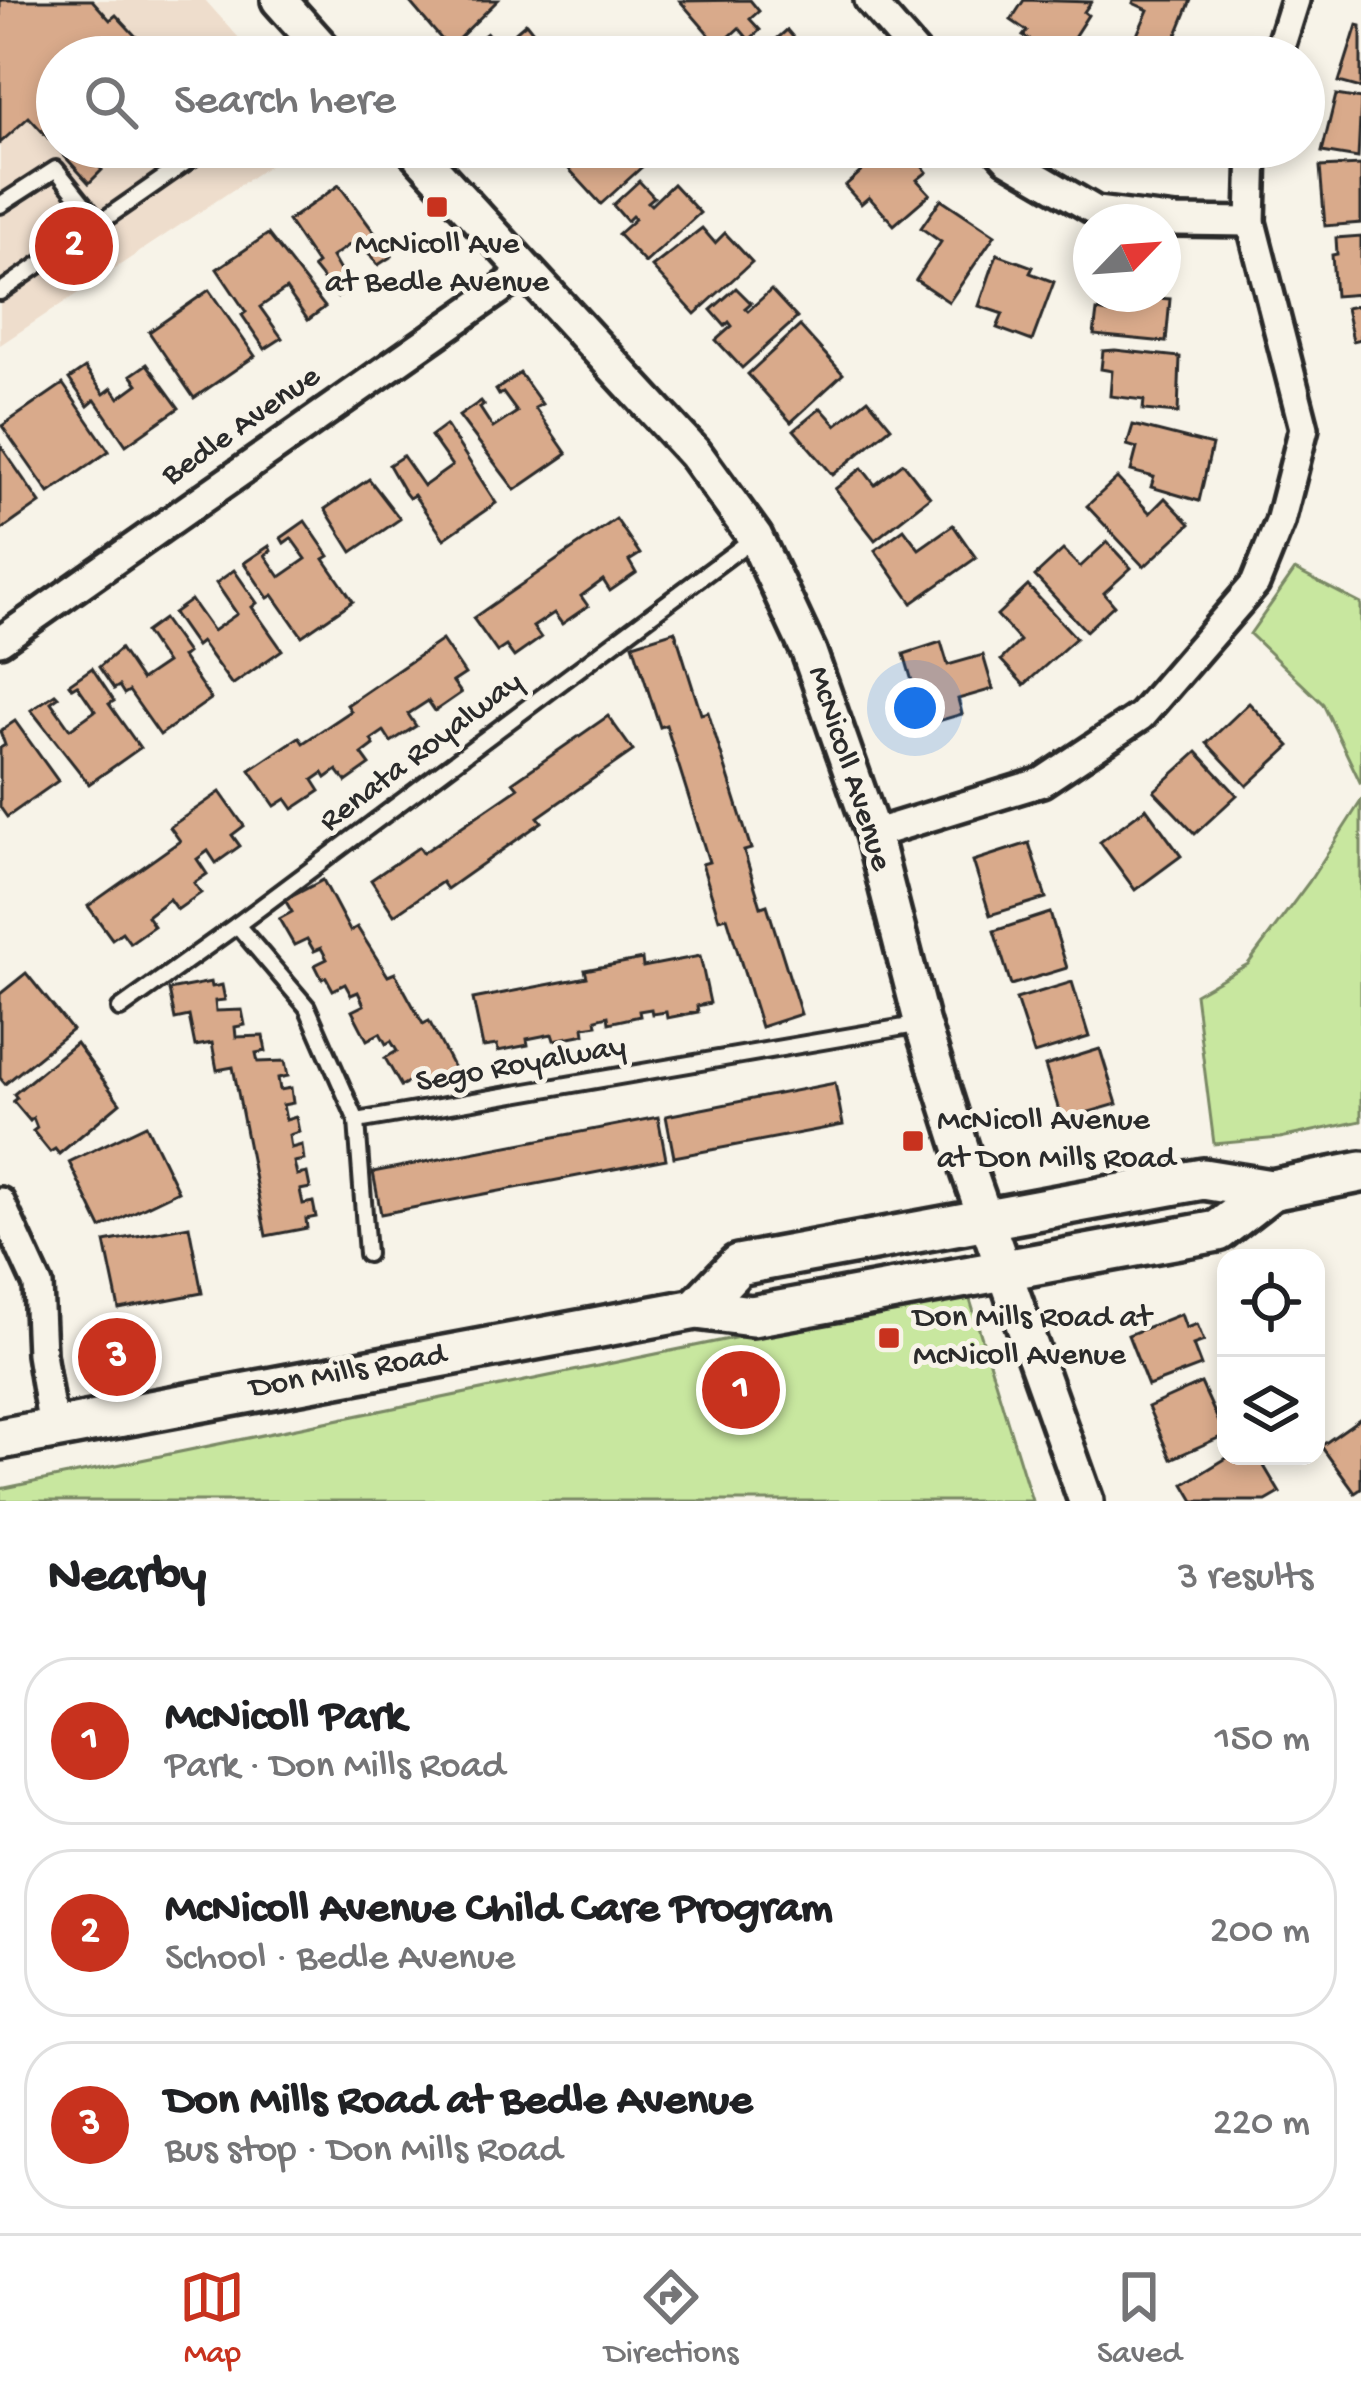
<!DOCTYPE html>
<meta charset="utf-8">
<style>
:root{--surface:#fff;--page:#f2f2f2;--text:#202124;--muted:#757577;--line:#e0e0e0;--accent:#c8321e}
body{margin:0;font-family:"Gochi Hand",sans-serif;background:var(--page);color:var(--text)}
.controls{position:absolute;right:36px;bottom:36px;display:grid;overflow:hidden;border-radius:24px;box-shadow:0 6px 18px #0003}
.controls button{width:108px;height:108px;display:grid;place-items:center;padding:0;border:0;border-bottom:3px solid var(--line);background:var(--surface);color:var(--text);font:60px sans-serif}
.compass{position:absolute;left:1073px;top:204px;width:108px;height:108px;border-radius:50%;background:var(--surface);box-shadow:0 6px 18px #0003;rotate:65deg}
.you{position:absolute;left:915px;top:708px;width:42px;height:42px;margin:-30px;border:9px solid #fff;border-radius:50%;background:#1a73e8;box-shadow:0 0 0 18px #1a73e833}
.badge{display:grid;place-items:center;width:78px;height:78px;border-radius:50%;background:var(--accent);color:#fff;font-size:39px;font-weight:700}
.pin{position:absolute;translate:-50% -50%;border:6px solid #fff;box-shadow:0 3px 12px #0006}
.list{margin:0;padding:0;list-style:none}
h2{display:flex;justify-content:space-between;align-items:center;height:156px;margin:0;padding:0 48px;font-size:51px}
h2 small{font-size:39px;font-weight:400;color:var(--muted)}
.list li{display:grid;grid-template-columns:78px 1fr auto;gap:36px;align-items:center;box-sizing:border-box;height:168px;margin:0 24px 24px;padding:0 24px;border:3px solid var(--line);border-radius:48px}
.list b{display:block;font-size:45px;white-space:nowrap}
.list p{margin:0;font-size:39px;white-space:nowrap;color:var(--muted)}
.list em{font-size:39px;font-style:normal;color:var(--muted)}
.icon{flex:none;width:66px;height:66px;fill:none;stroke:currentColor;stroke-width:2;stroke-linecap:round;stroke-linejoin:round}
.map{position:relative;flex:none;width:1361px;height:1501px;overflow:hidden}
.search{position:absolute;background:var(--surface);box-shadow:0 6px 18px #0003;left:36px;right:36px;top:36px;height:132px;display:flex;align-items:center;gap:30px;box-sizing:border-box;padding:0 42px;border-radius:66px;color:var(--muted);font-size:45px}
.sheet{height:732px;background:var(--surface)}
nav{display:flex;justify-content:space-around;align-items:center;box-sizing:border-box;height:168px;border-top:3px solid var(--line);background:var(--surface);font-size:33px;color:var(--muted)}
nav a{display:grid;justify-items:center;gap:6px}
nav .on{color:var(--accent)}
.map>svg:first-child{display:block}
.built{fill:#edc}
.green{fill:#c8e79f;stroke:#7a8965;stroke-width:3}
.building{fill:#d9aa8b;stroke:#2b2b2b;stroke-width:3}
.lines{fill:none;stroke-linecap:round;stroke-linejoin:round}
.service-casing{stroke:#2b2b2b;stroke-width:22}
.minor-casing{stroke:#2b2b2b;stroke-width:36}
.tertiary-casing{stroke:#2b2b2b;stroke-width:42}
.secondary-casing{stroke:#2b2b2b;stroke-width:48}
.service{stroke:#f7f3e8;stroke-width:14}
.minor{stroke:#f7f3e8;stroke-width:27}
.tertiary{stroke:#f7f3e8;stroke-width:33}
.secondary{stroke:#f7f3e8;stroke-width:39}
.poi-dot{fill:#c8321e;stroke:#f7f3e8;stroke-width:4.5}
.labels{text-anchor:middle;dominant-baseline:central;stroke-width:10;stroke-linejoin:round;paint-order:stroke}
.poi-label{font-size:33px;fill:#2b2b2b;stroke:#f7f3e8;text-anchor:start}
.street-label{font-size:33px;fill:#2b2b2b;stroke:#f7f3e8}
</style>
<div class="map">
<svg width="1361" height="1501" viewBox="0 0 1361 1501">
<rect width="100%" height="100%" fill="#f7f3e8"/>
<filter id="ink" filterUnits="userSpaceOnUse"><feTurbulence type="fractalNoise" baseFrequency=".00833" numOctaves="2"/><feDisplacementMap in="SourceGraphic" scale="24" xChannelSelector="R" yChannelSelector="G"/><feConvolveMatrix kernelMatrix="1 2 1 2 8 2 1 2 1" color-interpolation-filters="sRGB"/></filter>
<g filter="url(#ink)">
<path class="built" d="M0,0H205L256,57H57V147H297L0,345Z"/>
<g class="green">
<path d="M1295,570L1361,604V784L1323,704L1250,634Z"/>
<path d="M1361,801V1121L1280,1138L1214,1144L1195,994L1248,964L1309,882Z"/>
<path d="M967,1290L1032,1501H0V1489Z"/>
</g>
<g class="building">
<path d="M0,0H92L110,20L116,15L155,57H57V147H104L91,158L102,170L89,183L29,117L0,143Z"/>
<path d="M408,0H498L449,48Z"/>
<path d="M750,0L759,11L750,19L760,30L749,40L739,28L719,46L680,1Z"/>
<path d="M1024,0L1091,2L1084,12L1088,15L1061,57L1023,36L1027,31L1011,20Z"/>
<path d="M1134,0H1191L1171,49L1137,35L1148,10L1133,3Z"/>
<path d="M526,23L553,57H463L460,54L487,33L498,47Z"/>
<path d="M1357,25L1361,26V88L1339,82Z"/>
<path d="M787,30L804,50L813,42L826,57H756Z"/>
<path d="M1336,95L1361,99L1358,158L1322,152Z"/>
<path d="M569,147H644L653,157L601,204L558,157Z"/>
<path d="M889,147H906L927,172L917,180L930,194L894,225L869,197L861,204L845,186Z"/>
<path d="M1361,165V223L1325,226L1320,167Z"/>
<path d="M639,181L654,197L648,202L651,205L673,184L700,213L645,263L618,234L635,219L632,216L627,221L613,205Z"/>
<path d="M339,185L392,256L378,265L358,239L332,257L350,288L337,297L313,267L317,264L288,221Z"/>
<path d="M941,199L995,235L949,302L916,280L941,242L921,228Z"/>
<path d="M702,228L715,243L725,233L752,262L695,314L652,267Z"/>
<path d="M268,234L325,307L308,320L286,289L260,307L282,338L265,349L242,315L246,312L217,269Z"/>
<path d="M1361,236V294L1335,296L1332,255L1337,254L1336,238Z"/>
<path d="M997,254L1033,267L1030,273L1054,282L1032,341L997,328L1003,314L979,306Z"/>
<path d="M736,288L751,303L745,308L748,311L771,290L797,318L742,368L716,340L732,326L729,322L725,326L711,310Z"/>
<path d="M209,290L255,356L194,398L149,332Z"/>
<path d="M1110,294H1157L1156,298L1170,299L1166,342L1094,335L1097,311L1108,313Z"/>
<path d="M1361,305V339L1353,341L1346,308Z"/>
<path d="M800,326L843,374L791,422L748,374Z"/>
<path d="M1115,350L1180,357L1178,413L1143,410L1144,400L1110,396L1112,371L1101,369L1103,351Z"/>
<path d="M147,364L179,408L126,445L95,400L88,406L69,379L85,368L104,394L112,388L119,398L138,384L131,375Z"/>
<path d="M520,373L542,404L535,408L567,454L515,490L459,416L481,401L484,405L480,408L493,428L517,412L503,393L499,395L496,390Z"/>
<path d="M63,384L109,451L49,493L2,426Z"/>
<path d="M868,399L891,427L833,475L794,430L821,408L836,425Z"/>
<path d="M446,425L496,503L444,539L414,495L409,498L405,493L389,465L403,456L424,486L452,466L431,436Z"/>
<path d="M1133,425L1212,445L1199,501L1151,487L1154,477L1131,471L1137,448L1127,445Z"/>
<path d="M0,445L40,503L0,531Z"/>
<path d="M903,463L930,497L875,540L835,489L862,468L875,485Z"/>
<path d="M1117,478L1150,513L1165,498L1190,524L1144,567L1087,506Z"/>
<path d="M369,479L400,519L352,552L325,509Z"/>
<path d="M616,519L640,554L629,561L636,573L610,591L603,580L581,596L588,606L562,624L554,613L533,627L541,638L514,657L506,646L497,652L473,618Z"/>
<path d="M305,521L329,556L324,559L353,601L302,636L273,595L268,598L244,563L269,546L271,551L265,555L280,577L306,559L291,538L284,543L281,538Z"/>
<path d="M953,525L976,558L912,603L875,550L904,529L919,549Z"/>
<path d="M1107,542L1131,568L1104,593L1114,605L1086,631L1035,576L1063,550L1080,567Z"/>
<path d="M234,570L257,603L252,607L282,650L232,685L201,642L196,646L173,613L191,600L213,631L237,614L216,583Z"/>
<path d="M1028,586L1076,638L1024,685L1001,660L1020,641L997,615Z"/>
<path d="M163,619L187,653L182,657L211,699L160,735L129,691L124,694L119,686L114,689L99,667L120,649L141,680L166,663L145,632Z"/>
<path d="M675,631L701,714L708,712L751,849L744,851L761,907L767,905L801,1014L761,1027L727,917L719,919L702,864L709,862L666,725L660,727L633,644Z"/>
<path d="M442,640L465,674L453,682L461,693L435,711L428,701L408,714L416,726L391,742L384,731L371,740L374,745L362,754L370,765L346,782L337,770L326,778L323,773L313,780L320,791L293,809L286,799L275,806L250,770L299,737L303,743L351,711L347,705Z"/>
<path d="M941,642L948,665L983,655L993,689L958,699L962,714L925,725L904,654Z"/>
<path d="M92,668L114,701L109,704L140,748L89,784L31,710L55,694L58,697L51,702L70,729L95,711L77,685L72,688L69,684Z"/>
<path d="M1249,703L1290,746L1247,786L1207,743Z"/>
<path d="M608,716L633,751L538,817L542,822L447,889L442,882L394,915L371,880L419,847L423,853L518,788L513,782Z"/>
<path d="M15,721L58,781L7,817L0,807V748L5,745L0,731Z"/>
<path d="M1197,752L1237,795L1195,834L1154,791Z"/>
<path d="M220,792L244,826L232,835L240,846L216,863L208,851L197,859L207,874L194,883L201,893L177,910L169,899L147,916L154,926L130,943L122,932L112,939L88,906L180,841L170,827Z"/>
<path d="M1146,808L1181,856L1135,890L1100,842Z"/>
<path d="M1029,843L1046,898L990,915L973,861Z"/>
<path d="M323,880L350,931L357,927L388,976L395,973L423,1024L429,1021L456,1072L419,1091L413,1079L401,1086L385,1058L397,1051L391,1041L386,1044L380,1033L367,1040L352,1011L364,1005L358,992L351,995L345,984L333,990L326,977L322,979L315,965L327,959L321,948L314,951L307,939L294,945L279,919L292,912L285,900Z"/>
<path d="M1050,913L1067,968L1011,985L994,931Z"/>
<path d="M700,956L710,1003L697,1006L698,1012L667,1018L666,1012L652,1014L651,1009L639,1011L640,1016L609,1023L608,1016L596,1019L597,1025L584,1027L585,1034L554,1040L552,1034L527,1039L528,1045L498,1051L497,1045L483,1047L473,999L587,977L585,970L642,959L643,967Z"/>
<path d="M26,973L72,1030L5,1084L0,1078V994Z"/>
<path d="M211,982L212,987L222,985L225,1000L215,1001L216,1011L242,1010L245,1025L235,1027L236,1037L263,1036L266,1051L256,1053L258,1062L285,1061L288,1076L278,1078L280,1090L291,1088L293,1103L283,1105L286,1120L296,1117L299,1132L289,1135L291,1148L302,1145L304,1160L294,1162L297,1175L307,1173L310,1188L300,1190L303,1204L313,1202L316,1217L306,1219L307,1228L266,1236L233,1067L217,1070L212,1043L195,1046L189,1016L175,1019L169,990Z"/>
<path d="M1072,982L1089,1037L1034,1054L1016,999Z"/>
<path d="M76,1043L120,1103L59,1154L55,1149L50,1152L33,1131L37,1128L33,1118L30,1121L13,1101L17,1098L14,1094Z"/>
<path d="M1100,1049L1117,1104L1062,1120L1045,1066Z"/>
<path d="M835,1083L843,1125L674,1157L666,1116Z"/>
<path d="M658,1117L666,1159L381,1214L373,1172Z"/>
<path d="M146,1125L178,1191L101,1228L69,1162Z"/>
<path d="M189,1226L202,1293L119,1309L105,1242Z"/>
<path d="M1181,1314L1186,1328L1197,1324L1204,1341L1193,1345L1201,1366L1148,1386L1128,1335Z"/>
<path d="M1201,1383L1225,1435L1171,1459L1148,1407Z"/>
<path d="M1361,1418V1489L1355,1493L1321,1446Z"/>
<path d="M1230,1456H1258L1280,1493L1266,1501H1194L1184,1484Z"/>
</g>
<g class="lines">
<g class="service-casing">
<g id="service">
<path d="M0,205L56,169L99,223"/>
<path d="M0,292L208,147"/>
<path d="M237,925L307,1007L357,1121L922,1024"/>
<path d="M120,1009L237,925L755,537"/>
<path d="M357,1121L367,1254"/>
</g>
</g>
<g class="minor-casing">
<g id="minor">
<path d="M869,0L919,57"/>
<path d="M1277,57L1295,0"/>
<path d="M996,147L1007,159L1096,211L1176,221L1251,222"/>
<path d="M0,641L525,272"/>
<path d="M873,834L1042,782L1141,716L1255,584L1280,522L1304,428L1251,222L1253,147"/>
<path d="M0,1202L38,1285L41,1354L53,1428"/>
</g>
</g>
<g class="tertiary-casing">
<g id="tertiary">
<path d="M279,0L330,57"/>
<path d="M412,147L695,454L755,537L809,652L873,834L922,1024L969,1172L1086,1501"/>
</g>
</g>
<g class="secondary-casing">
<g id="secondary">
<path d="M696,1309L738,1265L1203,1179L1271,1190L1361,1172"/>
<path d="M0,1439L696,1309L752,1316L1218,1231L1271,1190"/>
</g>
</g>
<use href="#service" class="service"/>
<use href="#minor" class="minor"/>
<use href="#tertiary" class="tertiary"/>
<use href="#secondary" class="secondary"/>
</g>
</g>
<g class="poi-dot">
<rect x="425" y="195" width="24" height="24" rx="6"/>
<rect x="901" y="1129" width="24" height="24" rx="6"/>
<rect x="877" y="1326" width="24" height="24" rx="6"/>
</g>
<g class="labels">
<g class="poi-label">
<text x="437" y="246" text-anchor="middle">McNicoll Ave<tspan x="437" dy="38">at Bedle Avenue</tspan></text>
<text x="937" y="1122">McNicoll Avenue<tspan x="937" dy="38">at Don Mills Road</tspan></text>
<text x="913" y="1319">Don Mills Road at<tspan x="913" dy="38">McNicoll Avenue</tspan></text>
</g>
<g class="street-label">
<text transform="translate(242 427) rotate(-35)">Bedle Avenue</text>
<text transform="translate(422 753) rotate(-37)">Renata Royalway</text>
<text transform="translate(848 769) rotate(72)">McNicoll Avenue</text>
<text transform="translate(521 1066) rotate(-10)">Sego Royalway</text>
<text transform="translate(348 1373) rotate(-10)">Don Mills Road</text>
</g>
</g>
</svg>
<div class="controls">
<button><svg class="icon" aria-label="locate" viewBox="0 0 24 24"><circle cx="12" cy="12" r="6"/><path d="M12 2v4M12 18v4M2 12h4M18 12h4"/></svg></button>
<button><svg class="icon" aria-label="layers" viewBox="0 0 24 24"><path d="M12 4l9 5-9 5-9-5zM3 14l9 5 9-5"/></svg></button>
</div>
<svg class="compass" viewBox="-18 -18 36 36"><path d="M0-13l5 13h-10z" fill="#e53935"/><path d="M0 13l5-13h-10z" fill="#757577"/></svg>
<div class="you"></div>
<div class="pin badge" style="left:741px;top:1390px">1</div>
<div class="pin badge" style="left:74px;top:246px">2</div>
<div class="pin badge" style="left:117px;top:1357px">3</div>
<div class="search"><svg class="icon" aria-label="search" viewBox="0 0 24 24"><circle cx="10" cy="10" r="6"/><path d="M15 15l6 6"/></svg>Search here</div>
</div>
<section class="sheet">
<h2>Nearby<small>3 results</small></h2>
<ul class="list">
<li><span class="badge">1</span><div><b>McNicoll Park</b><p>Park · Don Mills Road</p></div><em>150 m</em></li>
<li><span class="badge">2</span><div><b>McNicoll Avenue Child Care Program</b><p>School · Bedle Avenue</p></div><em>200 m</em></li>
<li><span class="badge">3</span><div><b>Don Mills Road at Bedle Avenue</b><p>Bus stop · Don Mills Road</p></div><em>220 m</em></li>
</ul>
</section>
<nav>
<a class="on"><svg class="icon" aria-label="map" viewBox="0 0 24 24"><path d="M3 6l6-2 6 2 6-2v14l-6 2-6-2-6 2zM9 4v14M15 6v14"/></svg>Map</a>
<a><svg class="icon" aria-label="directions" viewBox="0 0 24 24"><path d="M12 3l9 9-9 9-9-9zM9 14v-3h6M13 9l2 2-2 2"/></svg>Directions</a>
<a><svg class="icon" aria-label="saved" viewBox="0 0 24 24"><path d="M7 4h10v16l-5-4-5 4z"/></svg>Saved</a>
</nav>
